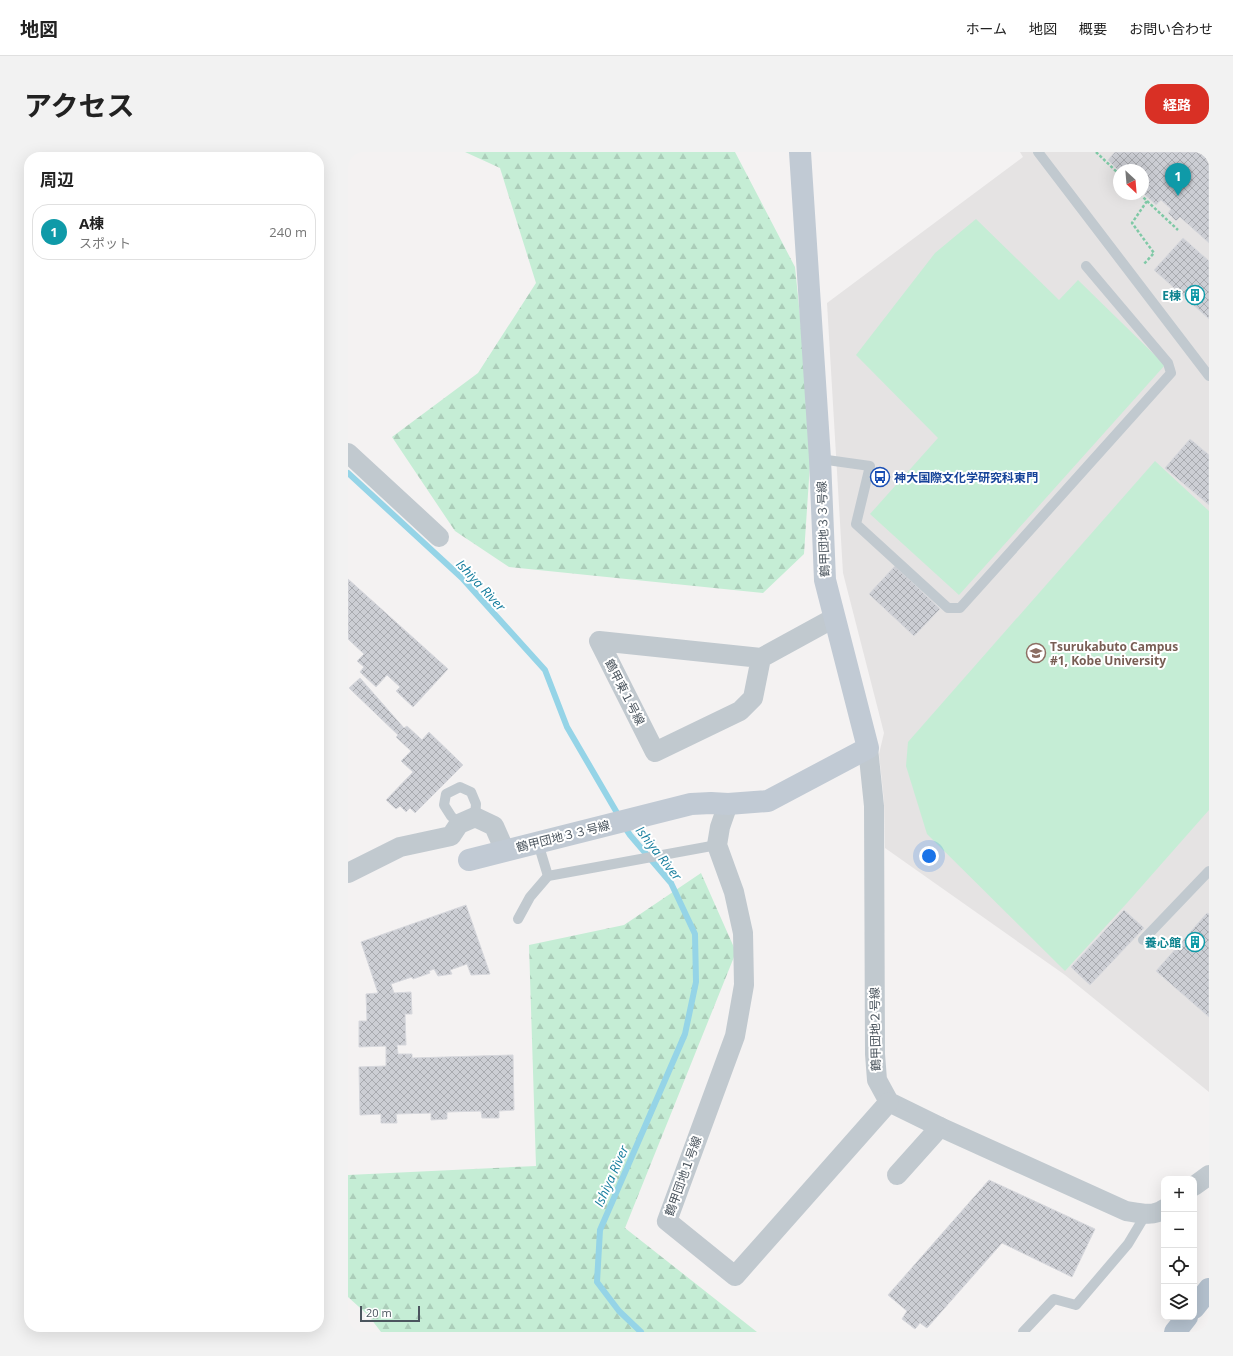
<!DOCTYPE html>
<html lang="ja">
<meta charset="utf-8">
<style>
:root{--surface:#fff;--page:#f2f2f2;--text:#222;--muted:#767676;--line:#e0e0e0;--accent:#d93025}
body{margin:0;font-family:"Open Sans","Noto Sans JP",sans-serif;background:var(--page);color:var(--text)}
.controls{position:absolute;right:12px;bottom:12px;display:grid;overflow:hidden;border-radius:8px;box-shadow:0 4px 16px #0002}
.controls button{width:36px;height:36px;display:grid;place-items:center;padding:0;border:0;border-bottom:1px solid var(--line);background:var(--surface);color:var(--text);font:20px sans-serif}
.compass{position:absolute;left:765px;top:12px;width:36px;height:36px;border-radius:50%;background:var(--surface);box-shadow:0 4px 16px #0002;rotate:154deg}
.scale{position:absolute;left:12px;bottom:10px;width:60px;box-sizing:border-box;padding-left:4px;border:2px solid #4b555e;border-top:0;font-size:11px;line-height:14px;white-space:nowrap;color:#4b555e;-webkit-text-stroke:3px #fff;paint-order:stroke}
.you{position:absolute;left:581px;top:704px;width:14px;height:14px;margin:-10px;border:3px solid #fff;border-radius:50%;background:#1a73e8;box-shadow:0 0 0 6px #1a73e833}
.badge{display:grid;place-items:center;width:26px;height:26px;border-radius:50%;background:var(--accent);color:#fff;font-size:13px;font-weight:700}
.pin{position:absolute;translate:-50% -33px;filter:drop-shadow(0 1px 2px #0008)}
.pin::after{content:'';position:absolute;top:21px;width:14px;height:12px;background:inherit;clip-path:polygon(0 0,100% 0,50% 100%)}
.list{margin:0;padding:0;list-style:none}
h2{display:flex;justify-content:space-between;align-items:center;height:52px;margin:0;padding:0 16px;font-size:17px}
h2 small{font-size:13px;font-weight:400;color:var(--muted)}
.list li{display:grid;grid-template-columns:26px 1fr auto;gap:12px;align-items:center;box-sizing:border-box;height:56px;margin:0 8px 8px;padding:0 8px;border:1px solid var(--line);border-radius:16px}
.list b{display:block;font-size:15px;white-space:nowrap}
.list p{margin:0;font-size:13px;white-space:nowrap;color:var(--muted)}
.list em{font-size:13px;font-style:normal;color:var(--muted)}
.icon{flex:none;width:22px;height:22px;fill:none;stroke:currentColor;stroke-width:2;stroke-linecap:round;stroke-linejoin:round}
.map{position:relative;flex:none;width:861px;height:1180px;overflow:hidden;border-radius:16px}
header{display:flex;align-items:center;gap:24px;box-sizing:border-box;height:56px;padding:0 20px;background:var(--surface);border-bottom:1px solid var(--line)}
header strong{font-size:19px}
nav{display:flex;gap:22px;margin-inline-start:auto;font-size:14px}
.intro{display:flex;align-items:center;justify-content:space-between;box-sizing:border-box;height:96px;padding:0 24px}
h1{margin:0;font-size:28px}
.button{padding:10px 18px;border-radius:16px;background:var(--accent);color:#fff;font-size:14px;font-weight:700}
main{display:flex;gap:24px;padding:0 24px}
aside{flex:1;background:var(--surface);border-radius:16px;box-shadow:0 4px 16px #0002}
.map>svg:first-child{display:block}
.education{fill:#e5e3e3;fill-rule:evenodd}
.forest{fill:url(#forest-firs)}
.pitch{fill:#c5edd5}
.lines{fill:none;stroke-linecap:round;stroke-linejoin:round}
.stream{stroke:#95d4e7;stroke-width:6}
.building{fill:url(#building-cross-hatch);stroke:#d7d8dd}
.path{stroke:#7fc9a6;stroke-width:2.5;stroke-dasharray:3 2;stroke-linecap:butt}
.lane{stroke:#c1c9cf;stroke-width:10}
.street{stroke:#c1c9cf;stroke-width:20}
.secondary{stroke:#c1cad4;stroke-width:22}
.primary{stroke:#b4c1ce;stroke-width:22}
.labels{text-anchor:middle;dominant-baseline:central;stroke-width:4;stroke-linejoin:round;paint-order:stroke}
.culture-label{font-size:12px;font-weight:bold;fill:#0d838f;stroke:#fff;text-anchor:end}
.transit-label{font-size:12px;font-weight:bold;fill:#164399;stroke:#fff;text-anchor:start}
.street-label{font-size:12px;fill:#4b555e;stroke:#fff}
.education-label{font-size:12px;font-weight:bold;fill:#785e54;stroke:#fff;text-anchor:start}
.water-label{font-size:13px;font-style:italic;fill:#177e9e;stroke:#fff}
</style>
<header>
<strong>地図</strong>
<nav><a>ホーム</a><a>地図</a><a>概要</a><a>お問い合わせ</a></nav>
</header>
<div class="intro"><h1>アクセス</h1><a class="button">経路</a></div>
<main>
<aside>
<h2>周辺<small></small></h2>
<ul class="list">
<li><span class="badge" style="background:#0f9aa8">1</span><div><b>A棟</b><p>スポット</p></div><em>240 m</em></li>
</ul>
</aside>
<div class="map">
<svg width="861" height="1180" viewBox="0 0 861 1180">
<defs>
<pattern id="forest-firs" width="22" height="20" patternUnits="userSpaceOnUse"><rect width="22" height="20" fill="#c5edd5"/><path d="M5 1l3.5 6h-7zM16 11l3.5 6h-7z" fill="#abcdb9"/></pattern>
<pattern id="building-cross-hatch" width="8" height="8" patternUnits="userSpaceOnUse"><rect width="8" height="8" fill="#ccced4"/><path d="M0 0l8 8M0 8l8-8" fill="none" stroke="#a8aaaf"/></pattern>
</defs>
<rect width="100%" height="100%" fill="#f4f2f2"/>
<path class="education" d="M672,0H861V940L717,823L537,696L536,649L531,602L536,581L495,421L479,151L675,5ZM771,18H795V42H771Z"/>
<g class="forest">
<path d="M117,0H387L447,115L464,282L456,402L415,441L161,415L107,379L44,285L130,221L188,131L152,16Z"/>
<path d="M353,721L388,800L277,1076L409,1180H33L20,1163L0,1145V1023L188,1014L181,793L276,773Z"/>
</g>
<g class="pitch">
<path d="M628,67L711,148L730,128L817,213L611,443L522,362L590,286L508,203L587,101Z"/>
<path d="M807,309L861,359V658L779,751L717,819L579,682L558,614L560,590Z"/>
</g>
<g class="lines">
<g class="stream">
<path d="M0,321L114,426L197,518L219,575L272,666"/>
<path d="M276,674L282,683L323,731L347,782L348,830L337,882L252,1078L249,1130L271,1159L293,1180"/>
</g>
</g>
<g class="building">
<path d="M767,0H861V91L832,65L828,69L820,61L823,57L813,48L808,53L795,41V18L771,19L760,8Z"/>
<path d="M835,86L861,109V167L806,118Z"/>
<path d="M842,287L861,303V353L817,316Z"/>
<path d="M547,414L592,457L566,484L521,442Z"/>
<path d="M0,427L100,517L65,555L48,539L52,535L39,523L28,535L12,520L16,515L9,509L16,502L0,487Z"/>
<path d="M12,526L56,576L59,574L74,588L81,580L115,613L67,661L62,656L58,660L52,654L48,657L38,648L65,620L53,609L63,599L48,585L50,583L1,536Z"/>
<path d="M118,753L142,822L123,823L119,812L102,818L104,822L90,824L86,817L81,819L82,821L65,827L64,825L43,832L46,841L63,840L64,862H57L58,893H49L50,902H64V906L165,903L166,958L151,959V966H134L133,959L99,960V967L83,968V961L48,962L49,971H33V962L12,963L11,915L38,914V894L11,895V869H19L18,842L30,841L13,790Z"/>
<path d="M776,758L796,776L742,833L723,815Z"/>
<path d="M859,761L861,762V865L808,819Z"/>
<path d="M641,1028L747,1077L724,1125L654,1091L579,1176L572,1171L567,1177L554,1167L559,1159L540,1143Z"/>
</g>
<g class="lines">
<g class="path">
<path d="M748,0L771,22"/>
<path d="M792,42L799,49L784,71L806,101L795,113"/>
<path d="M799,49L830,78"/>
</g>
<g class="lane">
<path d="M690,0L861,224"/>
<path d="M472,307L522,314L508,372L600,456H612L823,221L820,211L738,114"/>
<path d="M111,672L103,664L96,653L98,642L112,635L123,640L128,652L127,665"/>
<path d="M190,691L200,724"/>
<path d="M170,767L182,745L200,724L369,693"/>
<path d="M795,788L861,719"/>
<path d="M675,1180L706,1147L728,1153L780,1092L798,1062"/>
</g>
<g class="street">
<path d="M0,301L91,385"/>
<path d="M413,506L405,546L392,559L307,600L251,489L413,506L486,466"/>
<path d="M520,596L526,654L527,902L529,928L541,950L592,975L778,1059C791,1061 805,1065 816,1057"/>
<path d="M380,652L372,675L369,693L386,740L395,781L396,833L387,884L319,1069L387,1124L541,950"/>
<path d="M0,721L52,695L103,684L111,672L127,665L146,674L157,699"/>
<path d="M549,1023L592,975"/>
<path d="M846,1034L861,1023"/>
</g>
<path class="secondary" d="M121,708L343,652L363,651L380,652L420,649L520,596L477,428L472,307L452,0"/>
<g class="primary">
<path d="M846,1156L861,1137"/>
<path d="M827,1180L839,1165"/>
</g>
</g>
<defs>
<g id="building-ring" transform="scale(1)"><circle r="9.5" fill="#fff" stroke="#0f9aa8" stroke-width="1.5"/><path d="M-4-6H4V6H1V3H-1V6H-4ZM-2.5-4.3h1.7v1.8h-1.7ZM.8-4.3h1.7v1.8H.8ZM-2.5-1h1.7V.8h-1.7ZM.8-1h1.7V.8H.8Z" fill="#0f9aa8"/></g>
<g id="bus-ring" transform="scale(1)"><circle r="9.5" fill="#fff" stroke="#1a4fb4" stroke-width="1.5"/><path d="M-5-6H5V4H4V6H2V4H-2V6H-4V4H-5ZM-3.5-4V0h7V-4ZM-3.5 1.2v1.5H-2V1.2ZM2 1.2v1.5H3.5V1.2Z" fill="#1a4fb4"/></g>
<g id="university-ring" transform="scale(1)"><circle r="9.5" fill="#fff" stroke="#8d6e63" stroke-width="1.5"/><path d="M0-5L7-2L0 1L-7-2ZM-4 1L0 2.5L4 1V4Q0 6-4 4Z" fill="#8d6e63"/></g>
</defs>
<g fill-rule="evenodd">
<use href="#building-ring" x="847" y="143"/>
<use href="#bus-ring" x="532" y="325"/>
<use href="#university-ring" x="688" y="501"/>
<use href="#building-ring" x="847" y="790"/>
</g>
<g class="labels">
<g class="culture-label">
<text x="833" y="143">E棟</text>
<text x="833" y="790">養心館</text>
</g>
<g class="transit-label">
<text x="546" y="325">神大国際文化学研究科東門</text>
</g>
<g class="street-label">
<text transform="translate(475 377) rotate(-92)">鶴甲団地３３号線</text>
<text transform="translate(277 540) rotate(63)">鶴甲東１号線</text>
<text transform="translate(215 684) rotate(-14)">鶴甲団地３３号線</text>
<text transform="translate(527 877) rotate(-91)">鶴甲団地２号線</text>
<text transform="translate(335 1024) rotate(-70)">鶴甲団地１号線</text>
</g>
<g class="education-label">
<text x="702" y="494">Tsurukabuto Campus<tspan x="702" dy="14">#1, Kobe University</tspan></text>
</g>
<g class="water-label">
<text transform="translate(133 433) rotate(47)">Ishiya River</text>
<text transform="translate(311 701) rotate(52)">Ishiya River</text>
<text transform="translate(263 1024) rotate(-66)">Ishiya River</text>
</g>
</g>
</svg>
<div class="controls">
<button>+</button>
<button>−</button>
<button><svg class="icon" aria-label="locate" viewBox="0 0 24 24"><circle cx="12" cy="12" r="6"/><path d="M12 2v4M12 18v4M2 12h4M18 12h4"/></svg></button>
<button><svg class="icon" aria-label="layers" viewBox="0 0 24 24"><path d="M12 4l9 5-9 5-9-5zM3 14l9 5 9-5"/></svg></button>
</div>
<svg class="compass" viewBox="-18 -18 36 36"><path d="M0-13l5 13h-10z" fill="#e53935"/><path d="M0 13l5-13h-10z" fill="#767676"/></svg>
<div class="scale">20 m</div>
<div class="you"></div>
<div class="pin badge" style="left:830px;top:44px;background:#0f9aa8">1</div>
</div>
</main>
